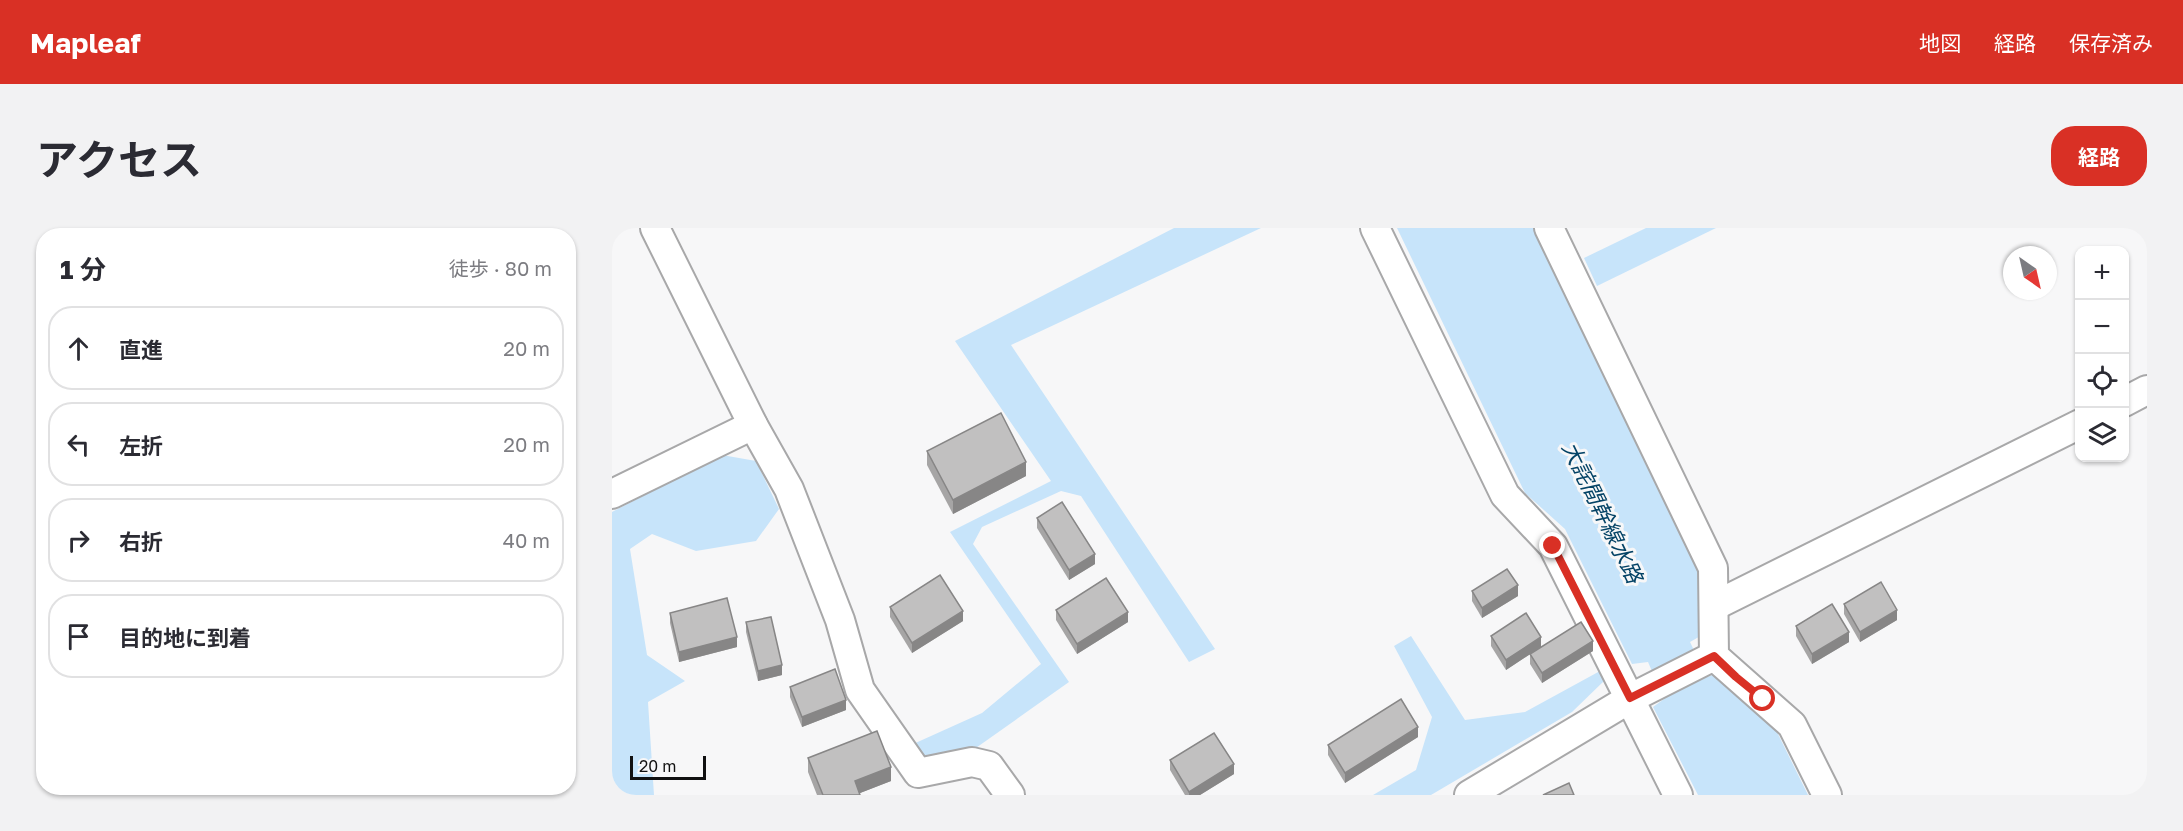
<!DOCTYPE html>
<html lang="ja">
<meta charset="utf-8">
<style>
:root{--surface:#fff;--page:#f2f2f3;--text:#2b2b33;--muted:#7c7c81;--line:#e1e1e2;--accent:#d93025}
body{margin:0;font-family:"Golos Text","Noto Sans JP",sans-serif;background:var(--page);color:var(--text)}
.controls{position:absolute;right:18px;top:18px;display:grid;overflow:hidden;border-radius:12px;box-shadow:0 2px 4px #0004}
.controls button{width:54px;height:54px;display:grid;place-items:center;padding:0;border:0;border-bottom:2px solid var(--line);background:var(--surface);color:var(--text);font:30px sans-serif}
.compass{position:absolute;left:1391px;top:18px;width:54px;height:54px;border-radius:50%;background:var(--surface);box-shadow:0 2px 4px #0004;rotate:146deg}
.scale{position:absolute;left:18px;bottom:15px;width:76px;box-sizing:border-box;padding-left:6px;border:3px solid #111;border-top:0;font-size:16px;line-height:21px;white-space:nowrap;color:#111;-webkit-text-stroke:4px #f7f7f8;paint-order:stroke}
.stop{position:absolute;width:18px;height:18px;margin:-14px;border:4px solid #d93025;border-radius:50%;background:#fff}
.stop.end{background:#d93025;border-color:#fff;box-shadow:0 2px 6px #0008}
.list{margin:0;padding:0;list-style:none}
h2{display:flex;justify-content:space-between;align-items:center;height:78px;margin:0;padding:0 24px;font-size:26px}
h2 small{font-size:20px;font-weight:400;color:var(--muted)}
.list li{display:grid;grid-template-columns:39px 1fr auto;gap:18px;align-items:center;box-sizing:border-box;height:84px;margin:0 12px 12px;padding:0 12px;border:2px solid var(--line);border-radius:24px}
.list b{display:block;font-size:22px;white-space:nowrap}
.list em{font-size:20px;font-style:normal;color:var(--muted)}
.icon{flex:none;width:33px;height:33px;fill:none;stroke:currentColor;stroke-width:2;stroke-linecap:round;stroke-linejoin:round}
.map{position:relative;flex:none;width:1535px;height:567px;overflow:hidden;border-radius:24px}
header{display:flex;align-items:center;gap:36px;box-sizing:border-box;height:84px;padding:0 30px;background:var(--accent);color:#fff}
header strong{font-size:28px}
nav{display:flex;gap:33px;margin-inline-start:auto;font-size:21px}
.intro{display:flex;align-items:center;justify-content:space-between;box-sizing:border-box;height:144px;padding:0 36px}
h1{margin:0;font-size:42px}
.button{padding:15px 27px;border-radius:24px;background:var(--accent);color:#fff;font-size:21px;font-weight:700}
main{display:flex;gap:36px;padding:0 36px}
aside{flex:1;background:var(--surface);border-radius:24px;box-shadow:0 2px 4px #0004}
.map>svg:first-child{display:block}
.water{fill:#c7e4fa}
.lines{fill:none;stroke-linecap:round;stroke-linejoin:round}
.minor-casing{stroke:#a8a8a9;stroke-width:32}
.minor{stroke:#fff;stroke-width:28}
.wall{fill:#a6a5a5}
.shaded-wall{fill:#878686}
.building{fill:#c1c0c0;stroke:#878686;stroke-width:1.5}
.route{stroke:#d93025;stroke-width:8}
.labels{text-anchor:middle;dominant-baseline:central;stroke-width:6;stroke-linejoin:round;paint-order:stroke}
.water-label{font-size:22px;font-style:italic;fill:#044366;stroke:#f7f7f8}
</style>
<header>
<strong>Mapleaf</strong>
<nav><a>地図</a><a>経路</a><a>保存済み</a></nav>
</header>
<div class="intro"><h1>アクセス</h1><a class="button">経路</a></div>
<main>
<aside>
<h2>1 分<small>徒歩 · 80 m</small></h2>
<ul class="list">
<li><svg class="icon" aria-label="ahead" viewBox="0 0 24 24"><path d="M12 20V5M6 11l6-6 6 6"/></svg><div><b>直進</b></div><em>20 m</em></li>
<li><svg class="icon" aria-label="left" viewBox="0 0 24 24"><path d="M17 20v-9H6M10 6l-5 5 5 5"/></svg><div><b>左折</b></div><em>20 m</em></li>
<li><svg class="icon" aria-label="right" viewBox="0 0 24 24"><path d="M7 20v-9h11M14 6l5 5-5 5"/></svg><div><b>右折</b></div><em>40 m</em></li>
<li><svg class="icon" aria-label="arrive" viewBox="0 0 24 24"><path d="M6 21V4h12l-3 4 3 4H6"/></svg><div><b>目的地に到着</b></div></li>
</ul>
</aside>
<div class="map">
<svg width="1535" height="567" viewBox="0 0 1535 567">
<rect width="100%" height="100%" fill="#f7f7f8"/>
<g class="water">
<path d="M562,0H649L399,117L603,421L577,434L469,268L449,263L370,299L361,316L457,454L361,522L312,533L299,517L370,485L429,436L338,304L439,253L343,113Z"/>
<path d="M785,0H922L1087,332L1092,406L1078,414L1095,449L1103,446L1165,504L1196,567H1086L1041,479L1052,471L1036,434L1020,436L953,301L913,265Z"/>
<path d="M1034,0H1104L985,58L972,30Z"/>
<path d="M110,227L144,233L167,281L144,313L84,323L40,306L18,321L35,427L73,453L36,474L42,567H0V284Z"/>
<path d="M799,408L853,492L913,484L988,443L992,453L960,484L819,567H761L804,542L820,489L782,418Z"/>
</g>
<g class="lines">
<g class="minor-casing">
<g id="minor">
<path d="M43,0L141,197L177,261L228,392L248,462L306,545L360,534L377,538L398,567"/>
<path d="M763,0L893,267L941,318L1066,567"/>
<path d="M937,0L1101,340L1102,428L1180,497L1215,567"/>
<path d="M1512,174L1535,162"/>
<path d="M0,266L141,197"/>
<path d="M1102,378L1468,196"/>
<path d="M857,567L1019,470L1102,428"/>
</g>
</g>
<use href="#minor" class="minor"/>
</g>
<g class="wall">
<path d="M315,223L414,248L341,286L315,237Z"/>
<path d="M425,290L483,336L457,352L425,300Z"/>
<path d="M860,363L906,368L870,390L860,373Z"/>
<path d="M1232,376L1285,392L1248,414L1232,386Z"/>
<path d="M278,379L351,393L300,425L278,389Z"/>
<path d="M444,382L516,394L465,426L444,392Z"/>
<path d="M58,385L125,419L67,434L58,395Z"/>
<path d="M134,394L170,447L146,453L134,404Z"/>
<path d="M1184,398L1237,414L1200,436L1184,408Z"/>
<path d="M879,408L929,419L981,423L930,455L918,436V426L894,442L879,418Z"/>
<path d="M178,459L234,482L190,499L178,469Z"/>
<path d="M806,509L733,555L716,527V517Z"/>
<path d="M196,530L279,553L248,565V567H205L196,544Z"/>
<path d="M558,532L622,546L588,567H573L558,542Z"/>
</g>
<g class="shaded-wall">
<path d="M414,234V248L341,286V272Z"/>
<path d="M483,326V336L457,352V342Z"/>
<path d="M906,357V368L870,390V380Z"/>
<path d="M1285,382V392L1248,414V404Z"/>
<path d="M351,383V393L300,425V415Z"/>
<path d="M516,384V394L465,426V416Z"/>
<path d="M1237,404V414L1200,436V426Z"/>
<path d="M125,409V419L67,434V424Z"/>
<path d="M929,409V419L894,442V432Z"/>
<path d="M981,413V423L930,455V445Z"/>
<path d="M170,437V447L146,453V443Z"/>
<path d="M234,472V482L190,499V489Z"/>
<path d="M806,499V509L733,555V545Z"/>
<path d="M622,536V546L588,567H577V564Z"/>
<path d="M279,539V553L243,567V553Z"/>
</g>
<g class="building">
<path d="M389,185L414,234L341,272L315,223Z"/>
<path d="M450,274L483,326L457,342L425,290Z"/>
<path d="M895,341L906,357L870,380L860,363Z"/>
<path d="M328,347L351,383L300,415L278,379Z"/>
<path d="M494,350L516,384L465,416L444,382Z"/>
<path d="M1269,354L1285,382L1248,404L1232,376Z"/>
<path d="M115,370L125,409L67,424L58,385Z"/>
<path d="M1220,376L1237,404L1200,426L1184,398Z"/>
<path d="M914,385L929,409L894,432L879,408Z"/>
<path d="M159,389L170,437L146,443L134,394Z"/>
<path d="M969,394L981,413L930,445L918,426Z"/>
<path d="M223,441L234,472L190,489L178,459Z"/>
<path d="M789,471L806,499L733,545L716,517Z"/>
<path d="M265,503L279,539L243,553L248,567H211L196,530Z"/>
<path d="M602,505L622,536L577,564L558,532Z"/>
<path d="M957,555L962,567H931Z"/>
</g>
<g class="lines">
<path class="route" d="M941,318L1018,470L1102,428L1124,449L1151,471"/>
</g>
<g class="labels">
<g class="water-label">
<text transform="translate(991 284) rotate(64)">大詫間幹線水路</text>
</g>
</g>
</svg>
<div class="controls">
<button>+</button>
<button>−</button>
<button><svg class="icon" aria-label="locate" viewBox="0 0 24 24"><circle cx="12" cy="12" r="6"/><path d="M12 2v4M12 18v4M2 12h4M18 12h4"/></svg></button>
<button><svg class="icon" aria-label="layers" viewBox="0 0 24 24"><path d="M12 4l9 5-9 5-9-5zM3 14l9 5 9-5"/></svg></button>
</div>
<svg class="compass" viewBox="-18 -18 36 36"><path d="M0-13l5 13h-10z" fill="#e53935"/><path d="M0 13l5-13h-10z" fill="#7c7c81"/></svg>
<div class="scale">20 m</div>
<div class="stop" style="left:1151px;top:471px"></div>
<div class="stop end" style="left:941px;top:318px"></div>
</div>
</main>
